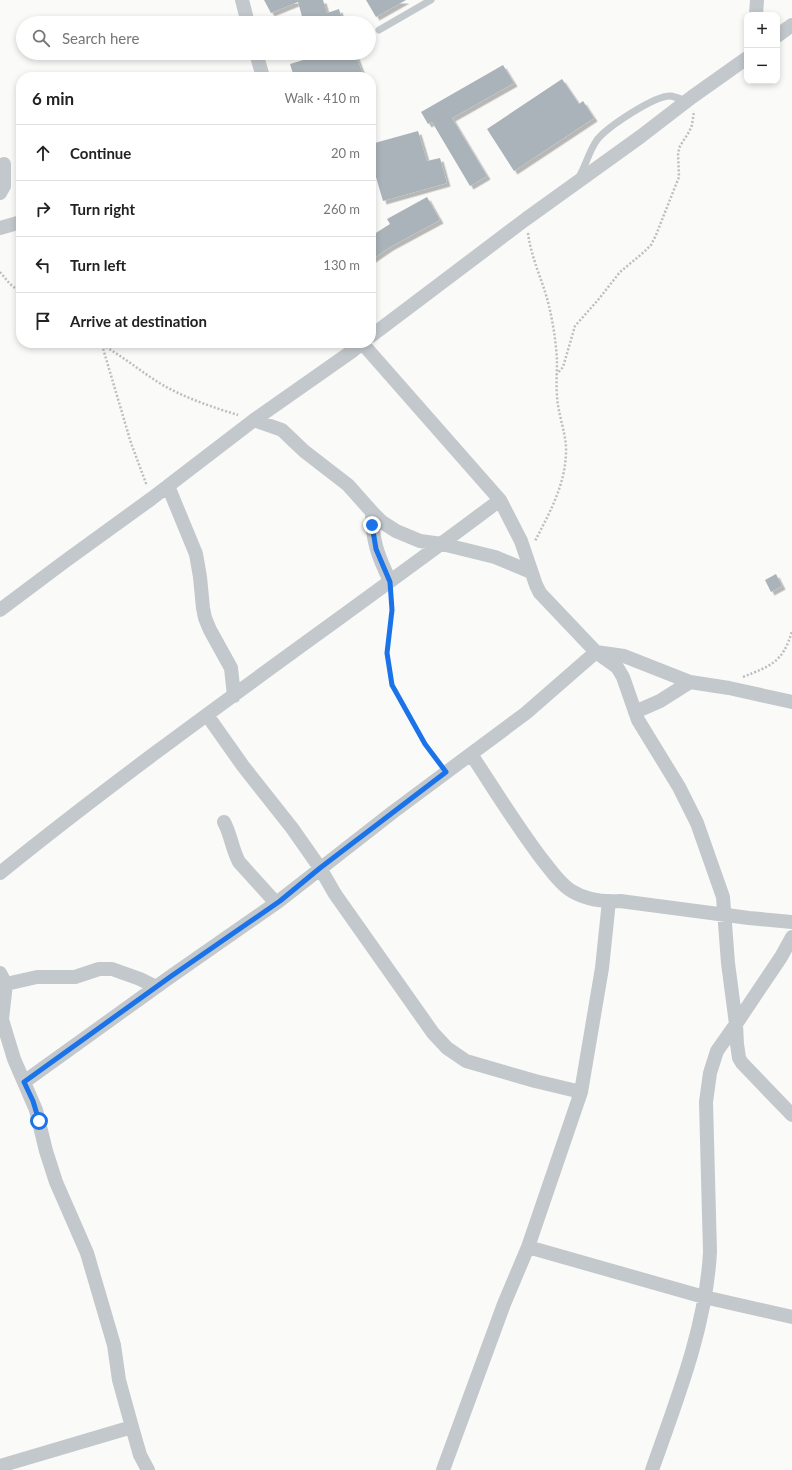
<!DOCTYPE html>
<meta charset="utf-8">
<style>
:root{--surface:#fff;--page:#f2f2f2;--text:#222;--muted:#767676;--line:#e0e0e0}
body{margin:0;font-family:Lato,sans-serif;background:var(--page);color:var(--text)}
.controls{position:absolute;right:12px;top:12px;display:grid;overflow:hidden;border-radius:8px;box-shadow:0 2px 6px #0003}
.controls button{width:36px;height:36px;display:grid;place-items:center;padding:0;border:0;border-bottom:1px solid var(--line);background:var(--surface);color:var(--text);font:20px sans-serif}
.stop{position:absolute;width:12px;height:12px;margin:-9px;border:3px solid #1a73e8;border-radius:50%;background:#fff}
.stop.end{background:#1a73e8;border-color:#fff;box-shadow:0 1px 4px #0008}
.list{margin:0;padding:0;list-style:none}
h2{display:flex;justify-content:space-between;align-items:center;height:52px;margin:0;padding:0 16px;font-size:17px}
h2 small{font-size:13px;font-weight:400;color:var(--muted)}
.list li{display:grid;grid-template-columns:26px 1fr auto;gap:12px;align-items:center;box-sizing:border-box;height:56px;padding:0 16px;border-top:1px solid var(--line)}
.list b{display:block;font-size:15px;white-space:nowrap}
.list em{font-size:13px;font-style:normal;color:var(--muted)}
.icon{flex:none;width:22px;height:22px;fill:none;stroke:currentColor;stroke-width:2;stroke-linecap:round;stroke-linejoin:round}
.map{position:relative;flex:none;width:792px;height:1470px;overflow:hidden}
.search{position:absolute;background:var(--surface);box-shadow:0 2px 6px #0003;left:16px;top:16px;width:360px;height:44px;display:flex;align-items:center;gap:10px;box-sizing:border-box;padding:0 14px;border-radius:22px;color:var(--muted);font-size:15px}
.panel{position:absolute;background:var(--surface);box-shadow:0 2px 6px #0003;left:16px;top:72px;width:360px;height:276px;border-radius:16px}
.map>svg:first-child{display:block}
.building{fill:#aab3b9;filter:url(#shadow)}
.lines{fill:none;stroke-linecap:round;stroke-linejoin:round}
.path{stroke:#bbbfc2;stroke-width:2.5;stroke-dasharray:2 2;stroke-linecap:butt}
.lane{stroke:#c3c8cc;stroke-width:7}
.street{stroke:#c3c8cc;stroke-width:14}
.route{stroke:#1a73e8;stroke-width:5}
</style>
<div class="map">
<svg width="792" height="1470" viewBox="0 0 792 1470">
<defs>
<filter id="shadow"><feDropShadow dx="3.5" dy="3.5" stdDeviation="0" flood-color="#0004"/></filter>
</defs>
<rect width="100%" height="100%" fill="#fafaf8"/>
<path class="building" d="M264,0H323L327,13L339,9L343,23H302L303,20L298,2L271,13Z
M366,0H406L376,17Z
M312,53H355L364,77H294L290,64L313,57Z
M503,65L514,83L452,118L487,176L470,186L432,122L428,124L421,112Z
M562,79L579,104L583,101L594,118L514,171L487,129Z
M418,131L427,161L440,158L447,183L383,201L371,160V144Z
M427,197L440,220L390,247L371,260V236L390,224L387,219Z
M776,574L782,586L771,592L765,580Z"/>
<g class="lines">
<path class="path" d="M528,233C531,258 543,281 549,306C553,323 556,342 557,360C557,372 556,384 557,396C558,414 565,430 566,447C567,482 550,512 535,541
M0,272L10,284L21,293
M99,343C121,355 140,371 161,384C185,398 212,407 238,415
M102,345L131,443L147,486
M556,375L563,367L575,326L598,300L620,272L644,252L651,245L656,235L679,177L678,153L680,146L689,132L692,125L694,111
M391,595L392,610L387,653L391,685L425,745L439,762
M743,677C770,666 783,663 792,631"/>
<path class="lane" d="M379,30L431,0
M579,177C586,165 589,151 597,140C607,127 655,95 671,96C676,97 681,99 686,101"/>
<path class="street" d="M242,0L248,23
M756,15L757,0
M777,36L792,25
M256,53L263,77
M0,193L4,186V164
M0,228L21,222
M371,336L526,219L640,137L692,97L747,58
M362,343L500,500L521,541L536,585L540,593L596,652L617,667L623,677L638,720L679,787L697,823L723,897L728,963L736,1024L717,1051L710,1073L706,1102L710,1252C706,1327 677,1399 652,1470
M254,420L282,430L304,451L348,485L372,512L382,522L396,531L420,541L442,544L495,557L531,572
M168,486L196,554L200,577L203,608L205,618L210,630L231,668L234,696
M372,512C372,541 378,556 390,581
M0,610L64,562L151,499L254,420L351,352L362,343
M635,712L660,701L690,682
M207,715L243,766L292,828L320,868L335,894L433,1033L447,1048L466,1061L535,1081L581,1092
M471,754C494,789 516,825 541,858C550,869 558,882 570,890C584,899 603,902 620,901L749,918L792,922
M224,822C231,835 232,849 239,862L276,903
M0,873C162,742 334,625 500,500
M792,937L781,957L736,1024L737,1044L739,1058L742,1063L792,1115
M0,973L6,984L2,1019
M6,984L37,977H75L99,969H112L140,979L156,987
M0,1013L14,1059L36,1110L46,1151L56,1182L87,1253L114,1345L119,1380L132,1427L140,1455L148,1470
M24,1082L170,977L279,901L393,812L526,713L596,652L624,656L690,682L729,688L792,702
M528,1247L704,1297L792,1317
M0,1466L132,1427
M443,1470L504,1304L528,1247L581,1092L602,968L609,901"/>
</g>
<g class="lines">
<path class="route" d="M39,1121L33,1101L24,1082L170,977L280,901L320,868L446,772L425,744L392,685L387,653L392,610L390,582L376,549L372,525"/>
</g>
</svg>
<div class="controls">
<button>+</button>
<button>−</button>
</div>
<div class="stop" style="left:39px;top:1121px"></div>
<div class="stop end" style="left:372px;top:525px"></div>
<div class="search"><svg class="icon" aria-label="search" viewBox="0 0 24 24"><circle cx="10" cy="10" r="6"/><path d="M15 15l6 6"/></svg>Search here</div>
<section class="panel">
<h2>6 min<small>Walk · 410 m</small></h2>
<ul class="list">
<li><svg class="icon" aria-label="ahead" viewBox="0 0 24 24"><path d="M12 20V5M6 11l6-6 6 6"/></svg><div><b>Continue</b></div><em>20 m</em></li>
<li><svg class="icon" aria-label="right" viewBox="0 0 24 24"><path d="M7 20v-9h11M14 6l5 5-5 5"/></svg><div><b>Turn right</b></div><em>260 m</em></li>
<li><svg class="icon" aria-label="left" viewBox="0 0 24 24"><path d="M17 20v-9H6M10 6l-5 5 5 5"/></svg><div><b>Turn left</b></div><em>130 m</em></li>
<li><svg class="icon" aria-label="arrive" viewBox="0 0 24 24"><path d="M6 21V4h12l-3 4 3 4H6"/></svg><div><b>Arrive at destination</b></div></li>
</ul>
</section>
</div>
